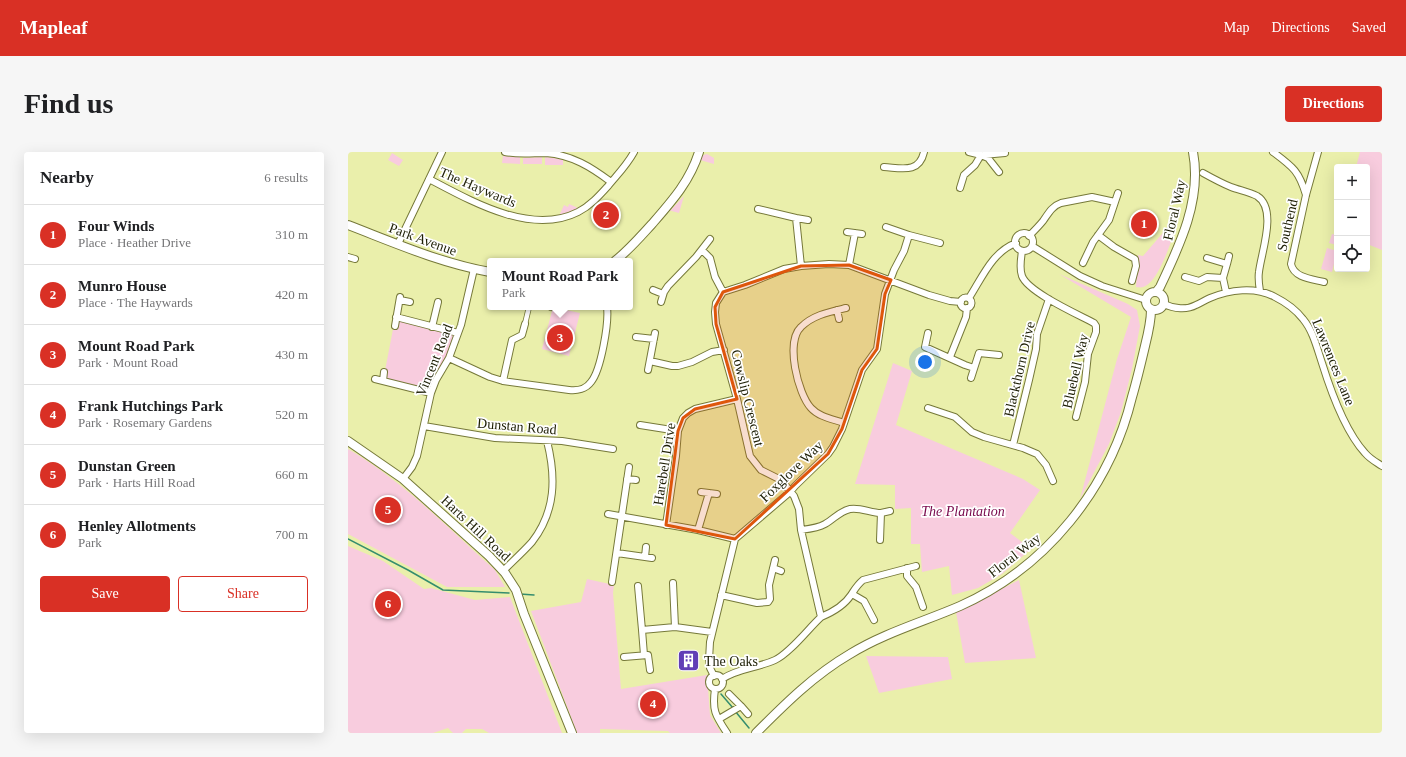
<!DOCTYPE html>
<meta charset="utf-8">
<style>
:root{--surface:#fff;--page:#f6f6f6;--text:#202124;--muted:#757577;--line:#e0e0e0;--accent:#d93025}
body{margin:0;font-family:Georgia,serif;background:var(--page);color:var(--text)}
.controls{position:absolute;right:12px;top:12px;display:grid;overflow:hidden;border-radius:4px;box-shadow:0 4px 16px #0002}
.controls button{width:36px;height:36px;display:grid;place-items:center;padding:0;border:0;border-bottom:1px solid var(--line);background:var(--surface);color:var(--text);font:20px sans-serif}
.you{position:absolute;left:577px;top:210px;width:14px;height:14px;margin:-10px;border:3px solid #fff;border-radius:50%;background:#1a73e8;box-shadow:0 0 0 6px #1a73e833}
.badge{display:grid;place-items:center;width:26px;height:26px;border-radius:50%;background:var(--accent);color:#fff;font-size:13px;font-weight:700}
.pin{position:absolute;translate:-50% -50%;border:2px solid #fff;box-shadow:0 1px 4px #0006}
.popup{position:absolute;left:139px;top:106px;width:146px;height:52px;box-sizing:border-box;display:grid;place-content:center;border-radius:4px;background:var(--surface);filter:drop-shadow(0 1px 3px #0005);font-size:13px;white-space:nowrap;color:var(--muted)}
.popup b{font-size:15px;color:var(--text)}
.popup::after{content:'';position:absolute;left:50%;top:100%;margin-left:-8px;border:8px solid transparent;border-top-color:var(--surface)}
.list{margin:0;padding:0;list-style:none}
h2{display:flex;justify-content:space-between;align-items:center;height:52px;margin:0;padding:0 16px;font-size:17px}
h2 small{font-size:13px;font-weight:400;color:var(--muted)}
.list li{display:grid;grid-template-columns:26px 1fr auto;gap:12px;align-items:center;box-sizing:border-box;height:60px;padding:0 16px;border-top:1px solid var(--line)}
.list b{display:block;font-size:15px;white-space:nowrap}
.list p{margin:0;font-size:13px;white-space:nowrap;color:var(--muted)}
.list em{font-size:13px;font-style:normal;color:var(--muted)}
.actions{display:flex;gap:8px;padding:12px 16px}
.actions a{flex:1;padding:9px 0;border:1px solid var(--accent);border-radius:4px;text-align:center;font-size:14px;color:var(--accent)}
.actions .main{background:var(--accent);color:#fff}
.icon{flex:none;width:22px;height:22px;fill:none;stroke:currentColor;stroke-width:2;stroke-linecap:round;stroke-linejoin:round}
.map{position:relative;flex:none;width:1034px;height:581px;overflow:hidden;border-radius:4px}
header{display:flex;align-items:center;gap:24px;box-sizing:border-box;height:56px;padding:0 20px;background:var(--accent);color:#fff}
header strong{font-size:19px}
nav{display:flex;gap:22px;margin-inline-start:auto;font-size:14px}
.intro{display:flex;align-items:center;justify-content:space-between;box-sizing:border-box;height:96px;padding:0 24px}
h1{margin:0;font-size:28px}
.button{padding:10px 18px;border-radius:4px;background:var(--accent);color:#fff;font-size:14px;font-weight:700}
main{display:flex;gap:24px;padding:0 24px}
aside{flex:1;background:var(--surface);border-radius:4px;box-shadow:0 4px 16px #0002}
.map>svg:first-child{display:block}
.green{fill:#f8ccde}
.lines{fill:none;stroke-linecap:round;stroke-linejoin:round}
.stream{stroke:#358d6e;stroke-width:1.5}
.pedestrian-casing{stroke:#767939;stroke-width:6}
.minor-casing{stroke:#767939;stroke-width:8}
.tertiary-casing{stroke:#767939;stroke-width:10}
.pedestrian{stroke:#fff;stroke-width:4.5}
.minor{stroke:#fff;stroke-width:6}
.tertiary{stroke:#fff;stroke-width:8}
.marked{fill:#de560c;fill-opacity:0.2;stroke:#de560c;stroke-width:3;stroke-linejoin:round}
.labels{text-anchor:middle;stroke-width:3.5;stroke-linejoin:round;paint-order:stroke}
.street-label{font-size:14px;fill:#1d1e04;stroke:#fff}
.park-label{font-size:14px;font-style:italic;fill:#77074b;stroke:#fff}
.poi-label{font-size:14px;fill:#1d1e04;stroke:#fff;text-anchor:start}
</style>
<header>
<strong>Mapleaf</strong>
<nav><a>Map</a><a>Directions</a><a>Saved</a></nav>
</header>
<div class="intro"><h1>Find us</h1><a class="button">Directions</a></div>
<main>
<aside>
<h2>Nearby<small>6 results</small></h2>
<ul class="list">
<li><span class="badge">1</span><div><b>Four Winds</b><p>Place · Heather Drive</p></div><em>310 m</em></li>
<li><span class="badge">2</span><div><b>Munro House</b><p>Place · The Haywards</p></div><em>420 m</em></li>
<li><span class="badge">3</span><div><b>Mount Road Park</b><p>Park · Mount Road</p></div><em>430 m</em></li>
<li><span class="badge">4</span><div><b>Frank Hutchings Park</b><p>Park · Rosemary Gardens</p></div><em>520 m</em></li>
<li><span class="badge">5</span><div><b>Dunstan Green</b><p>Park · Harts Hill Road</p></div><em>660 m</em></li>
<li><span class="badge">6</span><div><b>Henley Allotments</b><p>Park</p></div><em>700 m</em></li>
</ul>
<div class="actions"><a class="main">Save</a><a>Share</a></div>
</aside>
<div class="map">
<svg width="1034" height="581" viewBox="0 0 1034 581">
<rect width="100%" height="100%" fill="#eaefab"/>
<path class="green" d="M1012,0H1034V98L1019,92V15H1008Z
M44,1L55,8L51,14L40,8Z
M359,2L366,6V12L352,8L353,4Z
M155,4L172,5V12L154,11Z
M194,5V12H175V6Z
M197,5L206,6L215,8V13H197Z
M336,44L331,61L320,58H323Z
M221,52L230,56L211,64L216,53L220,55Z
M825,69H830C825,84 811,131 795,135C793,136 790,135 788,135L790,103L795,104Z
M984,82L989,83V93L981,91Z
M979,96L989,99L984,120L973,117Z
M711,122L780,152L789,158L792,174L784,217L773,260L761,292L732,347L769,207L783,165Z
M205,155L232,161L221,204L194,197Z
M52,168L110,182L83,241L35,229L46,172H50Z
M545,211L564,219L548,273L675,327L692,338L662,381L683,397L654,422L630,436L604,443L601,414L574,420L572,392H563V356L547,357V333L507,332Z
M0,297C55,329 100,376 147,418L157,435H99L0,382Z
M0,394L35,409L76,437L83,436L127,448L162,445L214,581H141L134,577H118L114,581H105L100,576L85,581H0Z
M239,427L266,433L265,441L273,537L359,523L362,563L373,581H322L320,579L252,577V581H229L183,459L233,450Z
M671,428L688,506L617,511L608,460Z
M518,504L600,505L604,527L531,541Z"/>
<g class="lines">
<path class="stream" d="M0,387L60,418L95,438L161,441
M172,442L186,443
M373,542L385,556
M387,559L401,576"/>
<defs>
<path id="pedestrian" d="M201,155L203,156
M177,172L181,155"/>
<path id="minor" d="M157,0C171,3 185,1 198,1C224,3 243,15 263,30
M925,0C945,15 951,19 958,43
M970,0L958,43L943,112C946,126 964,127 976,130
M633,3L640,6L651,20
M635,3L657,1
M536,15C553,16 571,22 576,0
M855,21C864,26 873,31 883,35C891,38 901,40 909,44C930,57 913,101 911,120C910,126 911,133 912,139
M81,27C123,49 183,84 230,60C242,54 251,44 260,34C269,23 279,13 286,0
M612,36L616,23L627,13L633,3L621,0
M410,57L448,66L453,114
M448,66L460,68
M538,75L561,83
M499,80L514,82
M667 90a9 9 0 1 1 18 0a9 9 0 1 1-18 0Z
M750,83L766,95L787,107L788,114L784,129
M681,84C686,79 691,74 695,69C700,62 704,54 713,51L744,45L767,50
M50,92L94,0
M684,94L732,124L754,134L798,148
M354,98L362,106L367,125L375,140
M674,99C673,107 671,116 674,124C680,140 729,162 746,171L748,174V180L740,202L737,230L728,265
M0,105L7,107
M859,106L879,112L875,126L878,140
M735,111L745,90L761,68L770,41
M879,112L881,104
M501,113L507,81
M837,125L851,129L859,125L875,126
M305,138L315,142
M612.5 151a5.5 5.5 0 1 1 11 0a5.5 5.5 0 1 1-11 0Z
M621,146C634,126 644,100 668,91
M52,148L62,150
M313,150L316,140L320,134L348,105L362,87
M816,152C826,157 839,158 848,153C853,151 857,148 862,146C881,138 907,134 927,145C937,150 948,158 955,167C965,179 969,196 974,211C983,240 997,279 1017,301C1022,307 1028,310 1034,314
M489,158L491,167
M48,165L110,181
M47,174L52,145
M84,175L90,150
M580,181L577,195L617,213L626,216
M288,185L306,187
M602,205L618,165L619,156
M101,206L142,225L155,229L221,238C229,239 238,237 243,230C253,218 261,171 259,155
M302,209L324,214H330L344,210L364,200L376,198
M300,218L307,181
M623,226L631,201L651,203
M27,227L83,241
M35,229L36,220
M155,229L164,188L174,183L177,172
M580,256L607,265L624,280L636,285L675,296L689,302L698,313L705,329
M496,271C485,267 471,265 463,256C450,242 437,190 453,175C465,163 481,160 498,156
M292,273L330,279
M76,274L147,286L214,289L265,297
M665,293L681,228L688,197L689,182L701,147
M55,327L64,315L69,304L83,241L88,228L101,206L113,173L126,117
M279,327L288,328
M353,340L369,342
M533,361L542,359
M260,362L350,378L387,387
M318,373L328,304L330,279L335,266L340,261L347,257L389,247
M350,378L361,341
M453,378C461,377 470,376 477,372C486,367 492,359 502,357C512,355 523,361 533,361L532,388
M269,401L304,406
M297,405L298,395
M425,416L433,419
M559,416V424L568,435L575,455
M155,419C165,409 175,400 184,390C208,359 208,325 199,289
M264,430L281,315
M325,431L327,475
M290,434L294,478
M504,442L516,449L526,468
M373,443L409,451L420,450L422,447L421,433L427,408
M473,465C485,460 496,454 503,443C507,437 509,433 515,428L568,414
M296,503L294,478L327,475L364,480
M276,505L300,503L302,518
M361 530a7 7 0 1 1 14 0a7 7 0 1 1-14 0Z
M366,524L362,516L361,508L362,490L387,387L442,340L447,334L480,302L485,295L494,277L514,218L529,197L537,142L546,118L556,99L561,83L592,91
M374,527C390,516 410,516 427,508C442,501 460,477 473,465L453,378L451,357L446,344L433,328L413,318L402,304L389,247L368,172L367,160L368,151L375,140L397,133L436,117L453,114L481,112L501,113L581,143L602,149L613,150
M367,537C364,558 367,563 379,581
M381,542L393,554
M371,567L393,554L400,562"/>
<path id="tertiary" d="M0,73C47,91 92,111 142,120
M267,109C281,98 292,85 304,72C324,49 342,29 351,0
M798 149a9 9 0 1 1 18 0a9 9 0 1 1-18 0Z
M808,140L812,135C832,93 854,47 845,0
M0,289L55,327L141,404L157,421L168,438L176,462L224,581
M408,581C437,552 466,523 502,502C536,481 575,470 612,454C698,416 762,336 784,245C789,228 793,211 797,194C800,182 803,170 803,158"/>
</defs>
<use href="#pedestrian" class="pedestrian-casing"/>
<use href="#minor" class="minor-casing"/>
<use href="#tertiary" class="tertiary-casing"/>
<use href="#pedestrian" class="pedestrian"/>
<use href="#minor" class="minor"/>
<use href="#tertiary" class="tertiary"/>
</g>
<path class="marked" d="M501,113L543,128L537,142L529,197L514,218L494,277L480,302L387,387L318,373L330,279L335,266L347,257L389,247L368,172L367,155L375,140L453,114Z"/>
<defs>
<symbol id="building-square" viewBox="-11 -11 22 22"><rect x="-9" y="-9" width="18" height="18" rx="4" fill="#613eb6" stroke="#fff"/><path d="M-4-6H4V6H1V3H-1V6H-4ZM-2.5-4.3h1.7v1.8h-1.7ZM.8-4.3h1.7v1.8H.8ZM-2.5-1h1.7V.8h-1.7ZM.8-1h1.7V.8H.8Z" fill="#fff"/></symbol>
</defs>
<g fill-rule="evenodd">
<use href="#building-square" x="328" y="496" width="25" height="25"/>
</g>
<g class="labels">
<g class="street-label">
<text transform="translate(130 35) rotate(23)" y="5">The Haywards</text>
<text transform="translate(826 58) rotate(-77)" y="5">Floral Way</text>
<text transform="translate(939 73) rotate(-77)" y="5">Southend</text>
<text transform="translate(75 87) rotate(20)" y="5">Park Avenue</text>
<text transform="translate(86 208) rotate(-68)" y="5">Vincent Road</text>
<text transform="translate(986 210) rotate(68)" y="5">Lawrences Lane</text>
<text transform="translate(671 217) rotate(-77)" y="5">Blackthorn Drive</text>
<text transform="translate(727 219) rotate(-77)" y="5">Bluebell Way</text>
<text transform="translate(400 246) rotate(76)" y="5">Cowslip Crescent</text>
<text transform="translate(169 274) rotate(5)" y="5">Dunstan Road</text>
<text transform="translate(316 312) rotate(-81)" y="5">Harebell Drive</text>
<text transform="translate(443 319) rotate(-44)" y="5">Foxglove Way</text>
<text transform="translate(128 376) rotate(43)" y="5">Harts Hill Road</text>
<text transform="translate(666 403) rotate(-38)" y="5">Floral Way</text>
</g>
<g class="park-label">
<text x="615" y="364">The Plantation</text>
</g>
<g class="poi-label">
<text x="356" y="514">The Oaks</text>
</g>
</g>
</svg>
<div class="controls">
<button>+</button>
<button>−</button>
<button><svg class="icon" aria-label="locate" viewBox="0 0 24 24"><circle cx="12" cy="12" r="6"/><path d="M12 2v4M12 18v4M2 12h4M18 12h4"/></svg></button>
</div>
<div class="you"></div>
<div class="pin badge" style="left:796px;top:72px">1</div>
<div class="pin badge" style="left:258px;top:63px">2</div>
<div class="pin badge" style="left:212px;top:186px">3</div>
<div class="popup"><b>Mount Road Park</b>Park</div>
<div class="pin badge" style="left:305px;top:552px">4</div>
<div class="pin badge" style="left:40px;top:358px">5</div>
<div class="pin badge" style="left:40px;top:452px">6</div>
</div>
</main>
